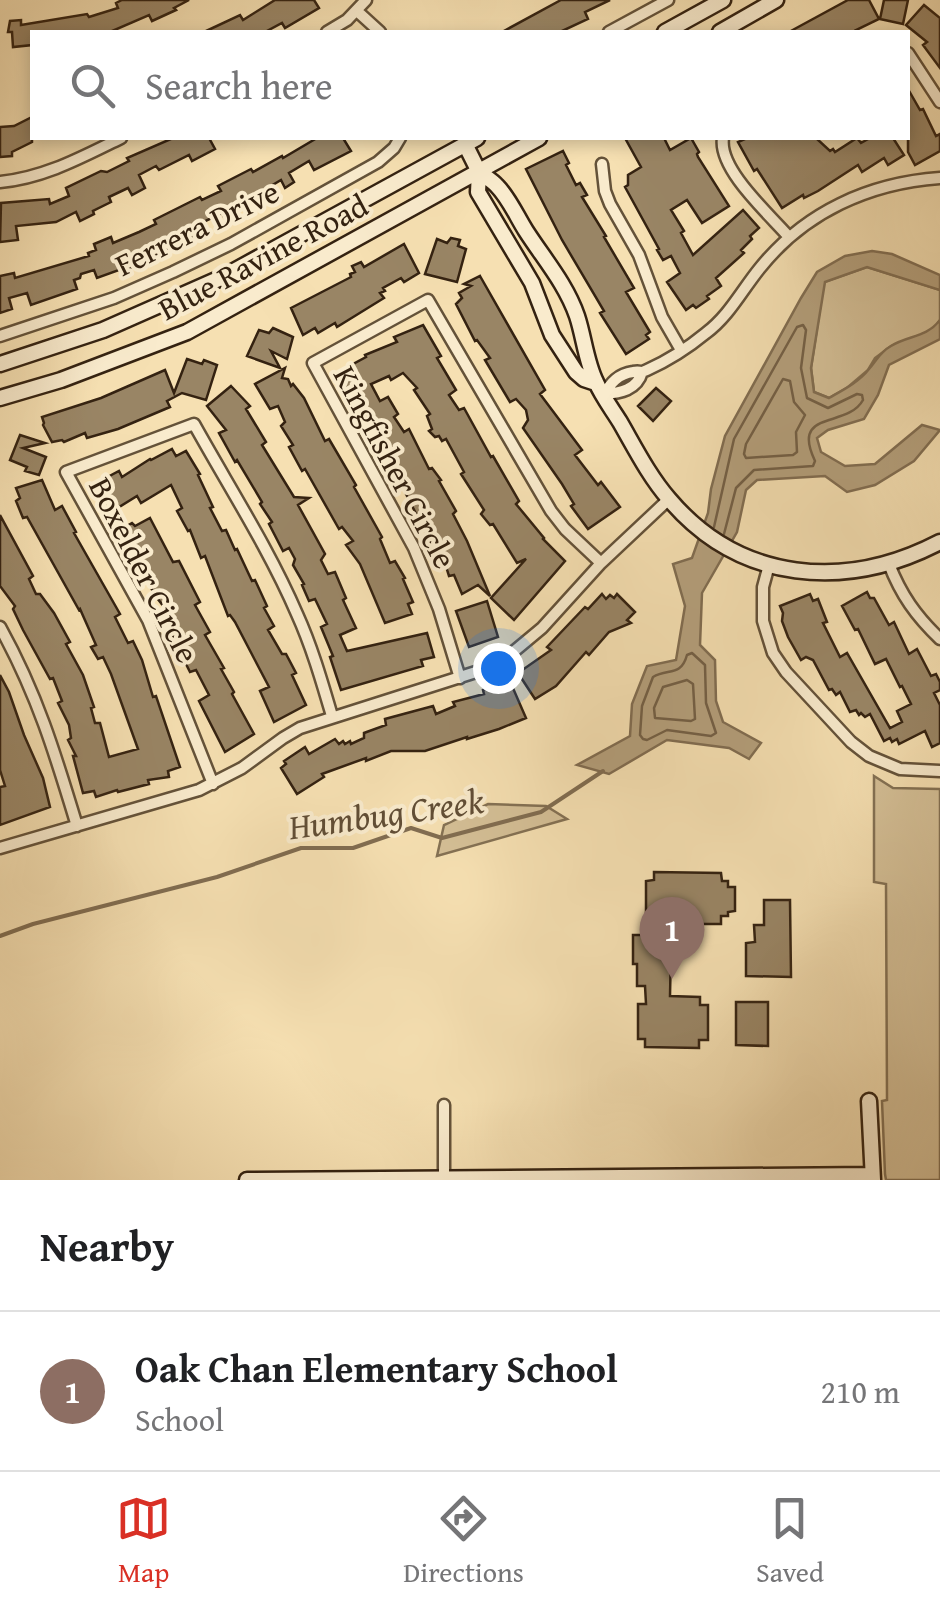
<!DOCTYPE html>
<style>
:root{--surface:#fff;--page:#f6f6f6;--text:#202124;--muted:#757577;--line:#e0e0e0;--accent:#d93025}
body{margin:0;font-family:"Gentium Book Plus",serif;background:var(--page);color:var(--text)}
.you{position:absolute;left:498px;top:668px;width:35px;height:35px;margin:-25px;border:8px solid #fff;border-radius:50%;background:#1a73e8;box-shadow:0 0 0 15px #1a73e833}
.badge{display:grid;place-items:center;width:65px;height:65px;border-radius:50%;background:var(--accent);color:#fff;font-size:32px;font-weight:700}
.pin{position:absolute;translate:-50% -82px;filter:drop-shadow(0 2px 5px #0008)}
.pin::after{content:'';position:absolute;top:52px;width:35px;height:30px;background:inherit;clip-path:polygon(0 0,100% 0,50% 100%)}
.list{margin:0;padding:0;list-style:none}
h2{display:flex;justify-content:space-between;align-items:center;height:130px;margin:0;padding:0 40px;font-size:42px}
h2 small{font-size:32px;font-weight:400;color:var(--muted)}
.list li{display:grid;grid-template-columns:65px 1fr auto;gap:30px;align-items:center;box-sizing:border-box;height:160px;padding:0 40px;border-top:2px solid var(--line)}
.list b{display:block;font-size:38px;white-space:nowrap}
.list p{margin:0;font-size:32px;white-space:nowrap;color:var(--muted)}
.list em{font-size:32px;font-style:normal;color:var(--muted)}
.icon{flex:none;width:55px;height:55px;fill:none;stroke:currentColor;stroke-width:2;stroke-linecap:round;stroke-linejoin:round}
.map{position:relative;flex:none;width:940px;height:1180px;overflow:hidden}
.search{position:absolute;background:var(--surface);box-shadow:0 5px 15px #0003;left:30px;right:30px;top:30px;height:110px;display:flex;align-items:center;gap:25px;box-sizing:border-box;padding:0 35px;border-radius:0px;color:var(--muted);font-size:38px}
.sheet{height:290px;background:var(--surface)}
nav{display:flex;justify-content:space-around;align-items:center;box-sizing:border-box;height:140px;border-top:2px solid var(--line);background:var(--surface);font-size:28px;color:var(--muted)}
nav a{display:grid;justify-items:center;gap:5px}
nav .on{color:var(--accent)}
.map>svg:first-child{display:block}
.green{fill:#d5c097;stroke:#847154;stroke-width:2.5}
.water{fill:#b49f7b;stroke:#816d51;stroke-width:2.5}
.lines{fill:none;stroke-linecap:round;stroke-linejoin:round}
.shore{stroke:#746046;stroke-width:2.5}
.stream{stroke:#816d51;stroke-width:4}
.building{fill:#998565;stroke:#342211;stroke-width:2.5}
.street-casing{stroke:#645239;stroke-width:15}
.secondary-casing{stroke:#342211;stroke-width:19}
.street{stroke:#f9ebcd;stroke-width:10}
.secondary{stroke:#f9ebcd;stroke-width:14}
.labels{text-anchor:middle;stroke-width:8;stroke-linejoin:round;paint-order:stroke}
.street-label{font-size:32px;fill:#342211;stroke:#f9ebcd}
.water-label{font-size:35px;font-style:italic;fill:#614e36;stroke:#f9ebcd}
</style>
<div class="map">
<svg width="940" height="1180" viewBox="0 0 940 1180">
<rect width="100%" height="100%" fill="#f6e0b2"/>
<filter id="stains"><feTurbulence type="fractalNoise" baseFrequency=".002" numOctaves="4"/><feColorMatrix values="0 0 0 0 .2 0 0 0 0 .09 0 0 0 0 .02 0 0 0 .5 -.17"/></filter>
<radialGradient id="worn" r=".72"><stop offset=".6" stop-color="#630" stop-opacity="0"/><stop offset="1" stop-color="#630" stop-opacity=".3"/></radialGradient>
<path class="green" d="M867,267L940,290V320L932,331L891,346L875,358L868,370L848,387L829,398L814,392L811,368L824,282Z
M874,776L893,788L940,789V1180H886L885,1174L882,1101L887,1100L886,884L874,882Z
M488,804L546,806L567,819L437,856L444,825Z"/>
<path class="water" d="M872,251L892,254L940,275V290L867,267L825,282L811,368L814,392L829,398C843,390 859,382 869,369C876,361 880,352 891,346C909,335 926,338 940,320V339L889,365L878,395L864,419L828,430L817,438L821,452L845,466L875,464L922,425L940,430L914,461L875,485L847,492L825,476L757,480L746,490L737,532L702,593L700,645L715,660L716,701L723,722L761,743L749,759L729,748L667,740L609,774L577,765L630,736L632,704L647,666L676,660L685,606L673,564L692,558L708,513L711,489L725,436L801,298L817,272L845,256Z"/>
<g class="lines">
<path class="shore" d="M783,379L790,381L794,402L805,415L796,432L797,452L793,455L746,458L744,454L746,444Z
M714,527L734,439L797,327L803,325L806,330L801,368L807,398L828,408L857,394L862,395L863,400C847,429 790,409 815,461L813,466L754,470L736,488L724,534
M692,653L705,665L706,703L716,733L711,736L667,730L647,740L643,739L640,735L642,706L653,677C668,668 681,677 687,655Z
M687,680L693,684L695,719L691,721L655,718L654,708L663,687Z"/>
<path class="stream" d="M0,936L33,924L217,877L301,848H353L411,828L442,838L541,812L603,771"/>
</g>
<path class="building" d="M122,0H189L174,8L176,10L152,21L149,15L110,32H32V45L13,47L12,32H8L10,21L21,20V25L87,14L89,17L118,8L116,3Z
M275,0H314L319,8L285,28L282,23L265,32H204L240,15L243,20Z
M561,0H610L585,12L588,19L560,32H502Z
M848,0H869L879,19L856,30L858,32H789Z
M884,0H908L903,24L880,19Z
M924,5L940,18V68L923,45L927,42L906,25Z
M908,89L920,110L923,109L936,136L940,134V151L915,165L908,152Z
M32,117V142L12,152V156L0,157V127L14,126Z
M173,138H209L215,149L192,161L189,155L159,170L156,166L139,175L145,188L132,195L128,188L109,197L111,202L93,211L94,214L80,221L76,212L56,222L16,226L18,240L0,242L1,203L49,199L50,204L69,196L66,188L101,171L107,172L129,161L127,158Z
M317,138H343L351,151L314,170L309,161L289,173L294,182L285,188L281,180L266,189L270,196L257,203L253,197L235,206L238,213L225,219L222,213L199,224L202,231L191,237L188,231L168,241L172,248L128,269L127,267L97,278L94,270L81,274L80,278L74,280L77,289L31,305L27,293L9,298L12,309L0,313V276L14,273L15,278L89,256L88,253L96,250L94,244L111,237L113,243L139,232L156,224L154,220L200,197L202,200L221,191L218,186L251,169L253,172L282,156L283,158Z
M625,138H664L670,150L691,138L699,152L697,154L698,157L729,206L702,223L687,200L671,210L684,231L681,233L693,255L743,210L759,228L750,236L752,239L741,250L744,253L716,278L721,286L707,296L709,299L696,308L693,305L686,310L667,282L680,273L671,256L663,260L657,250L659,249L625,187L628,185V175L641,167Z
M747,138H816L830,151L833,149L835,152L857,138L861,143L870,138H893L904,155L888,165L884,158L862,172L858,165L818,191L804,198L803,195L782,208L757,169L754,171L738,142Z
M563,151L569,163L566,165L576,185L580,183L587,195L582,197L606,236L604,237L634,288L626,292L650,332L646,335L649,339L626,354L600,313L604,311L562,240L526,169Z
M451,238L460,240L458,246L466,249L457,282L425,274L437,239L447,243Z
M404,244L419,273L404,282L401,278L383,288L385,291L380,293L384,298L337,327L335,323L318,333L315,328L303,335L291,308L351,277L350,274L355,272L352,266L361,262L364,267Z
M480,276L545,390L540,394L582,450L575,455L598,485L601,482L620,507L588,529L571,506L574,504L562,484L523,428L528,420L526,410L516,399L510,402L485,360L490,358L477,340L475,341L456,304L462,298L459,293L471,286L464,284Z
M423,325L441,356L437,358L456,390L449,395L459,410L464,408L491,457L493,456L519,501L516,504L544,538L543,539L565,561L514,620L491,598L526,559L517,563L493,524L490,525L481,514L484,510L461,474L464,472L446,439L442,441L439,436L435,437L429,431L432,429L427,416L430,414L414,390L417,388L403,373L391,380L389,376L371,384L380,401L388,397L398,414L394,417L404,432L409,429L429,469L432,468L441,480L439,481L456,511L453,514L467,541L490,596L478,585L462,594L454,575L449,576L444,560L441,562L410,502L400,482L404,478L376,437L368,420L371,418L355,400L349,402L341,386L347,387L335,381L345,373L344,369L366,357L365,355L397,342L394,337Z
M273,328L293,337L287,359L271,351L280,368L247,356L259,330L269,333Z
M187,359L202,364L204,360L217,365L206,400L182,393L167,401L170,407L118,429L87,438L85,433L64,442L62,440L52,442L43,425L44,423L42,417L101,398L165,370L174,393Z
M285,368L282,378L288,379L291,386L293,384L304,398L325,441L329,439L356,485L354,487L382,537L380,539L390,563L395,561L405,578L403,579L413,602L408,604L412,614L385,623L360,564L346,545L353,541L342,527L339,529L305,469L302,471L289,447L293,445L281,426L285,422L278,406L270,409L255,384Z
M231,386L250,406L246,409L266,442L262,445L294,497L309,498L298,505L325,554L321,560L328,574L335,572L346,598L343,600L356,628L340,635L347,651L427,633L434,657L421,660L423,666L341,690L330,657L333,656L321,627L327,624L315,599L309,601L302,585L304,584L293,565L295,559L289,548L283,551L269,524L272,522L260,504L262,502L237,460L235,462L219,433L226,430L207,406Z
M656,388L671,401L653,421L638,406Z
M20,435L45,443L23,448L46,457L39,475L25,471L27,467L10,460Z
M172,449L176,456L186,451L200,474L198,475L213,507L210,508L222,531L226,530L235,550L237,549L252,581L255,580L267,606L264,608L274,626L268,630L282,654H286L296,673L292,675L306,705L274,722L260,691L269,687L235,622L230,615L228,616L205,556L201,558L190,530L188,531L177,511L182,508L171,485L141,503L137,496L116,509L123,522L116,527L108,515L106,516L93,490L104,485L102,480L119,471L122,477L150,459L151,460Z
M42,480L55,510L62,506L76,532L74,533L120,614L115,617L128,643L133,641L142,660L153,697L156,696L180,767L168,771L169,777L148,780L149,784L118,792L117,790L96,797L94,791L83,793L73,756H76L68,740L71,738L69,725L58,703L62,701L53,678L50,679L23,630L13,609L15,606L0,586V515L33,576L29,579L36,594H40L54,613L70,642L66,644L83,675L94,707L91,708L95,723H100L109,757L138,749L111,674L103,657L98,659L91,647L96,645L80,609L79,610L27,517L23,518L16,501L20,498L16,488Z
M150,518L173,562L179,561L200,602L195,605L210,632L205,635L224,668L221,669L234,692L232,694L254,734L225,752L199,701L209,695L196,670L190,672L182,656L184,654L171,634L177,632L164,607L154,594L143,570L144,568L135,544L129,547L120,530L132,523L135,526Z
M867,592L870,598H874L889,625L894,622L909,654L917,649L931,676L936,674L940,682V690L934,693L940,705V743L932,747L925,731L899,744L897,739L892,742L890,738L884,741L870,714L865,717L861,713L859,715L856,710L850,712L840,692L836,695L832,689L829,690L813,660L806,657L801,660L788,637L782,621L783,613L780,606L810,594L813,601L818,599L827,622L823,623L840,657L847,653L890,728L902,722L897,711L911,704L902,686L900,687L886,659L875,664L858,629L855,630L842,606Z
M602,594L606,599L610,595L614,598L617,594L635,612L627,620L631,623L609,632L589,655L586,652L556,686L535,699L518,673L551,650L547,647L585,607L588,609Z
M487,601L498,637L469,647L456,611Z
M0,675L9,692L24,735L43,778L50,807L0,825V787L5,786L0,770Z
M509,679L526,718L499,729L467,739V737L425,751H391L366,761V758L322,774L324,777L297,794L281,768L286,764L284,761L305,747L309,754L335,739L339,744L343,741L345,744L350,741L351,744L364,738V733L386,725L385,719L433,706L436,714L455,706L453,702L484,694L483,690Z
M654,872L721,873L722,881H728V887H735V911L728,912V916H721V924H665L667,948L671,949L670,996L700,997V1005H708V1040H699V1048L645,1047V1039H638V1004H646L645,986H637V964H633V935H652L653,916H646V881L654,880Z
M764,900H790L791,977L746,976V943L755,942L754,925H764Z
M736,1002H768V1046L736,1045Z"/>
<g class="lines">
<defs>
<path id="street" d="M357,11L380,32
M327,32L347,20L366,0
M609,32L668,0
M908,53L940,102
M723,138C718,169 769,214 789,237
M602,164L605,191L610,204L639,255L662,317L681,350
M0,182C44,178 82,157 121,138
M0,336L114,298L173,272L231,244L378,162L394,148L400,138
M604,394C611,383 618,374 633,372C645,370 636,375 647,370C667,361 689,347 706,333C729,316 742,290 760,268C805,212 869,183 940,178
M604,394C620,393 637,390 642,372
M889,564C901,595 916,616 940,639
M769,565L763,587V621L773,653L786,672L851,742L869,756L900,769L940,771
M0,627C37,694 55,753 77,826
M460,678L439,609L414,548L313,363L428,300L551,511L565,529L601,563
M213,784L148,620L66,472L194,424C229,487 269,549 297,614C312,647 322,682 332,716
M0,848L199,790L242,768L283,738L300,728L479,671L512,653L542,628L601,563L669,499
M444,1105V1179"/>
<path id="secondary" d="M665,32L723,0
M720,32L776,0
M465,144L479,172L478,192L532,283L552,335L576,372L584,379L596,383
M479,172C484,176 492,180 497,186C509,198 517,217 526,231C544,259 566,284 577,316C584,337 586,362 596,382C602,396 612,409 620,422C635,448 649,476 669,499C740,583 846,591 940,542
M0,364L103,330L223,277L477,138
M0,398L61,380L187,332L539,138
M869,1101L873,1180
M247,1180L872,1175"/>
</defs>
<use href="#street" class="street-casing"/>
<use href="#secondary" class="secondary-casing"/>
<use href="#street" class="street"/>
<use href="#secondary" class="secondary"/>
</g>
<g class="labels">
<g class="street-label">
<text transform="translate(197 228) rotate(-26)" y="11">Ferrera Drive</text>
<text transform="translate(263 257) rotate(-28)" y="11">Blue Ravine Road</text>
<text transform="translate(395 467) rotate(62)" y="11">Kingfisher Circle</text>
<text transform="translate(144 570) rotate(63)" y="11">Boxelder Circle</text>
</g>
<g class="water-label">
<text transform="translate(386 814) rotate(-8)" y="12">Humbug Creek</text>
</g>
</g>
<rect width="100%" height="100%" filter="url(#stains)"/>
<rect width="100%" height="100%" fill="url(#worn)"/>
</svg>
<div class="you"></div>
<div class="pin badge" style="left:672px;top:979px;background:#8d6e63">1</div>
<div class="search"><svg class="icon" aria-label="search" viewBox="0 0 24 24"><circle cx="10" cy="10" r="6"/><path d="M15 15l6 6"/></svg>Search here</div>
</div>
<section class="sheet">
<h2>Nearby<small></small></h2>
<ul class="list">
<li><span class="badge" style="background:#8d6e63">1</span><div><b>Oak Chan Elementary School</b><p>School</p></div><em>210 m</em></li>
</ul>
</section>
<nav>
<a class="on"><svg class="icon" aria-label="map" viewBox="0 0 24 24"><path d="M3 6l6-2 6 2 6-2v14l-6 2-6-2-6 2zM9 4v14M15 6v14"/></svg>Map</a>
<a><svg class="icon" aria-label="directions" viewBox="0 0 24 24"><path d="M12 3l9 9-9 9-9-9zM9 14v-3h6M13 9l2 2-2 2"/></svg>Directions</a>
<a><svg class="icon" aria-label="saved" viewBox="0 0 24 24"><path d="M7 4h10v16l-5-4-5 4z"/></svg>Saved</a>
</nav>
